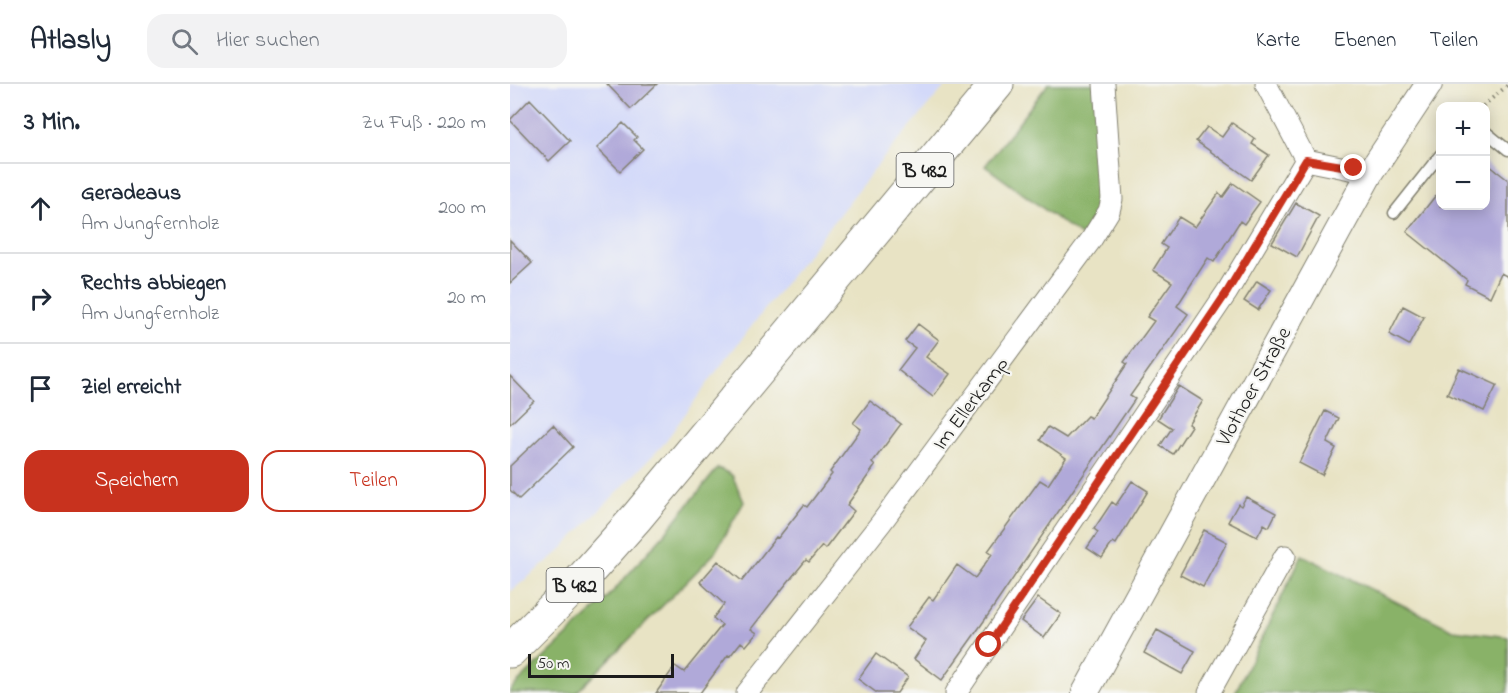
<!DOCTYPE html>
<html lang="de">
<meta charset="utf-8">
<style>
:root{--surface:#fff;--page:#f2f2f3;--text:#1f2937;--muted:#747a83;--line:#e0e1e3;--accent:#c8321e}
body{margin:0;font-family:"Indie Flower",sans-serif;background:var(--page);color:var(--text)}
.controls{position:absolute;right:18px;top:18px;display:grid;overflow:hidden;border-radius:12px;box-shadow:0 3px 15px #0003}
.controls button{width:54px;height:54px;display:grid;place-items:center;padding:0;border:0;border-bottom:2px solid var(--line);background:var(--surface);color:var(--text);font:30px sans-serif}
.scale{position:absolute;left:18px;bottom:15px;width:146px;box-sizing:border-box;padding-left:6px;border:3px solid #1c1c1c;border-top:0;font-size:16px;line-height:21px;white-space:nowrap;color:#1c1c1c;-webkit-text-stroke:4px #f6f6f2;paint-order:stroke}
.stop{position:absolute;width:18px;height:18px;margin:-14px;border:4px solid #c8321e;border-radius:50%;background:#fff}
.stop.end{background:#c8321e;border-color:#fff;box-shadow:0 2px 6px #0008}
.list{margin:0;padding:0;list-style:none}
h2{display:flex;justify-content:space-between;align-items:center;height:78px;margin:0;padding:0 24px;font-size:26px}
h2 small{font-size:20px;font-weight:400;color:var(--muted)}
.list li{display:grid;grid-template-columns:39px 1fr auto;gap:18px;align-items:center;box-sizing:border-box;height:90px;padding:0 24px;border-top:2px solid var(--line)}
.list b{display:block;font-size:22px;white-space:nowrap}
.list p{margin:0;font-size:20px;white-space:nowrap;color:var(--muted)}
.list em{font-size:20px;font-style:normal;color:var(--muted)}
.actions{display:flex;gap:12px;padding:18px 24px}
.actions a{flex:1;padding:14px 0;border:2px solid var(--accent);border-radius:18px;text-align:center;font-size:21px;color:var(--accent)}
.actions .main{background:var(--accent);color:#fff}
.icon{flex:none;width:33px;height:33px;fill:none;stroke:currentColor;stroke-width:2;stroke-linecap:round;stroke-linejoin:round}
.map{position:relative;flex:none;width:998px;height:609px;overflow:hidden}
header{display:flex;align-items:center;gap:36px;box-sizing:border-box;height:84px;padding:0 30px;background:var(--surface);border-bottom:2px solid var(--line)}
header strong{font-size:28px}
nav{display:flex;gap:33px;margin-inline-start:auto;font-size:21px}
.search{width:420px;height:54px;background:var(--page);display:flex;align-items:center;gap:15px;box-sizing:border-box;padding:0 21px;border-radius:18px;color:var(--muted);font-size:22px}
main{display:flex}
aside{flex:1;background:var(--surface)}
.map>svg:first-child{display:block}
.built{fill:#d3d9f9}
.forest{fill:#89b268;stroke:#526742;stroke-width:1.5}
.building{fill:#b0a9d9}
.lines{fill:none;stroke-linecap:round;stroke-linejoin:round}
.service-casing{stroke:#828070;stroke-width:13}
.minor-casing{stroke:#828070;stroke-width:23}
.tertiary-casing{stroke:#828070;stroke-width:28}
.primary-casing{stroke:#828070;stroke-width:35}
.path{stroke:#828070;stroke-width:4;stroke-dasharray:1.5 4.5;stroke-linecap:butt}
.service{stroke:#fff;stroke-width:10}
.minor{stroke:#fff;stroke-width:21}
.tertiary{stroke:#fff;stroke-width:26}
.primary{stroke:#fff;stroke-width:33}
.route{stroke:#c8321e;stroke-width:8}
.labels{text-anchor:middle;stroke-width:4.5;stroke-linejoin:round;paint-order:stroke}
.shield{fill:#f6f6f2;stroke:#5d5d5c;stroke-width:1.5}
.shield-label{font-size:20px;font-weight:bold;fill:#1c1c1c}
.street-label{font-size:21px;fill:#1c1c1c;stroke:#f6f6f2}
</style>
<header>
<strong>Atlasly</strong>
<div class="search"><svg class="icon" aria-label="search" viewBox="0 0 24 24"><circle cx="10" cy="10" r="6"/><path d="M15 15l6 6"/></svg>Hier suchen</div>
<nav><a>Karte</a><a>Ebenen</a><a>Teilen</a></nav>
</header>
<main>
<aside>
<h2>3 Min.<small>Zu Fuß · 220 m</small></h2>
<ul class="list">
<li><svg class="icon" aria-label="ahead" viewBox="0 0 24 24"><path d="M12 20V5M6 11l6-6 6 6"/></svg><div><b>Geradeaus</b><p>Am Jungfernholz</p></div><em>200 m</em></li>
<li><svg class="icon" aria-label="right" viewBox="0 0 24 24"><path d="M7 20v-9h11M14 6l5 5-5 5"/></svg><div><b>Rechts abbiegen</b><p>Am Jungfernholz</p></div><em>20 m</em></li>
<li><svg class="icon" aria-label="arrive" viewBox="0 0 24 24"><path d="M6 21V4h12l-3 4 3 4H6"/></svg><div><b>Ziel erreicht</b></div></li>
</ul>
<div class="actions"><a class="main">Speichern</a><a>Teilen</a></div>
</aside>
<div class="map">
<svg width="998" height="609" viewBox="0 0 998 609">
<rect width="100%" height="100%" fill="#f6f6f2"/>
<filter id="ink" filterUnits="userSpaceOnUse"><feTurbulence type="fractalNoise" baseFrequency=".0167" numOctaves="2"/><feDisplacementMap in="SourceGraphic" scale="12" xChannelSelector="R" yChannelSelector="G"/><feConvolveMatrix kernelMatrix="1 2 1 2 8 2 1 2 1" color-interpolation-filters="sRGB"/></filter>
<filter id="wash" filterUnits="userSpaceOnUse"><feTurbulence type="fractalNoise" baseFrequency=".008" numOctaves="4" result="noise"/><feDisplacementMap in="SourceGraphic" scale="24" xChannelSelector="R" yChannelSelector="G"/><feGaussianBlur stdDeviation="1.35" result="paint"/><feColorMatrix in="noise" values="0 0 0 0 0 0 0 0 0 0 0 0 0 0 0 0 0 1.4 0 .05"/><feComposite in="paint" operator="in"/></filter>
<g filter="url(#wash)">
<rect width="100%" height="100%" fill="#e8e3c4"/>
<path class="built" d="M0,0H437L374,73L205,289L152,362L50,467L0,508Z"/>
<path class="forest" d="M538,0H585L592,119L572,153L475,82Z
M208,384L222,391L234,418L204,470L66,609H0V606L97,514L156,448Z
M792,471L943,546L998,553V609H725Z"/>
<g id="blocks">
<path class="building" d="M97,0H147L121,25Z
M20,15L60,57L39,77L0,36Z
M113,39L127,53L124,56L133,65L110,87L87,64Z
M722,39L745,55L742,60L759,71L741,96L686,57L697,43L712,53Z
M975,78L998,96V193L991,189L980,213L955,200L957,196L897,148L930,106V122H975Z
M723,99L750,118L734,140L730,137L704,178L698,174L667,222L678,230L620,312L625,315L474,537L432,596L404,575L416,557L397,543L419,513L423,516L447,481L465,494L482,470L478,467L530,396L538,401L556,374L530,356L538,343L556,354L577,332L581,334L617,280L614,278L644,237L637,233L662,198L643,186L657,164L651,160L669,133L685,143L709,109L713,113Z
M786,119L809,132L787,173L762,159Z
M0,156L22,179L0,199Z
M747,197L761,206L748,226L734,217Z
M893,222L914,233L899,261L879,250Z
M408,240L429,256L416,273L440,290L423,313L388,286L405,264L395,257Z
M949,284L987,301L974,327L937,310Z
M0,292L24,317L0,340Z
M669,302L693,317L678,340L681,342L663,370L650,362L662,344L648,335Z
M360,317L391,340L362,379L365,382L337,421L344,427L315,465L312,462L299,478L296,476L273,504L241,545L247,549L236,562L231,558L220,572L218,571L190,609H146L165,582L174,588L212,541L203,534L214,520L190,498L208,477L232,497L266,453L268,454L294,421L297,423L322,390L320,388L351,345L343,339Z
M815,327L829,334L817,359L826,364L812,391L789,379Z
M43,341L63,363L9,415L0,406V382Z
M622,397L638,407L606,460L603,458L592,474L577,464L588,448L584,445L602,418L606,421Z
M736,413L766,429L759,443L754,440L747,453L718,438L728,420L731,422Z
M694,446L717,458L693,503L670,491Z
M528,514L551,530L534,554L511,537Z
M647,546L685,567L672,590L634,569Z
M366,570L398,593L387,609H367L348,595Z"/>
</g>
</g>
<g filter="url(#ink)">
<use href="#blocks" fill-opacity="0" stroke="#828070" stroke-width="1.5"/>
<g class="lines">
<defs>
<path id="service" d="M976,48L998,66
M884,129L930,71"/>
<path id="minor" d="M756,0L796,76
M796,76L860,89
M237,609L371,439L581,156L599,127L602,115L594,0
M446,609L717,208L796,76
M699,609L775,472"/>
<path id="tertiary" d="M575,609L860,89L919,0"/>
<path id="primary" d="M0,567L70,497L127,433L487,0"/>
</defs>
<use href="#service" class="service-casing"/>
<use href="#minor" class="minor-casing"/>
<use href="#tertiary" class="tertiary-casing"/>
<use href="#primary" class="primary-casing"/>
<path class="path" d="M973,22L998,1"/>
<use href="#service" class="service"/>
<use href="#minor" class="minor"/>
<use href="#tertiary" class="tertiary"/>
<use href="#primary" class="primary"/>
</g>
</g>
<g class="lines" filter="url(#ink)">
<path class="route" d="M479,561L717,208L796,76L844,84"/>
</g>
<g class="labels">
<g class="shield">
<rect x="386.5" y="69" width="57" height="34" rx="4.5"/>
<rect x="36.5" y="484" width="57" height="34" rx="4.5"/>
</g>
<g class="shield-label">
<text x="415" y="93">B 482</text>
<text x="65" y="508">B 482</text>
</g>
<g class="street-label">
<text transform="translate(743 302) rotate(-61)" y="7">Vlothoer Straße</text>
<text transform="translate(460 319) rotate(-53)" y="7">Im Ellerkamp</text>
</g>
</g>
</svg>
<div class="controls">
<button>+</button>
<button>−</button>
</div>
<div class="scale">50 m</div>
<div class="stop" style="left:479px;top:561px"></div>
<div class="stop end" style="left:844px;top:84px"></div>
</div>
</main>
